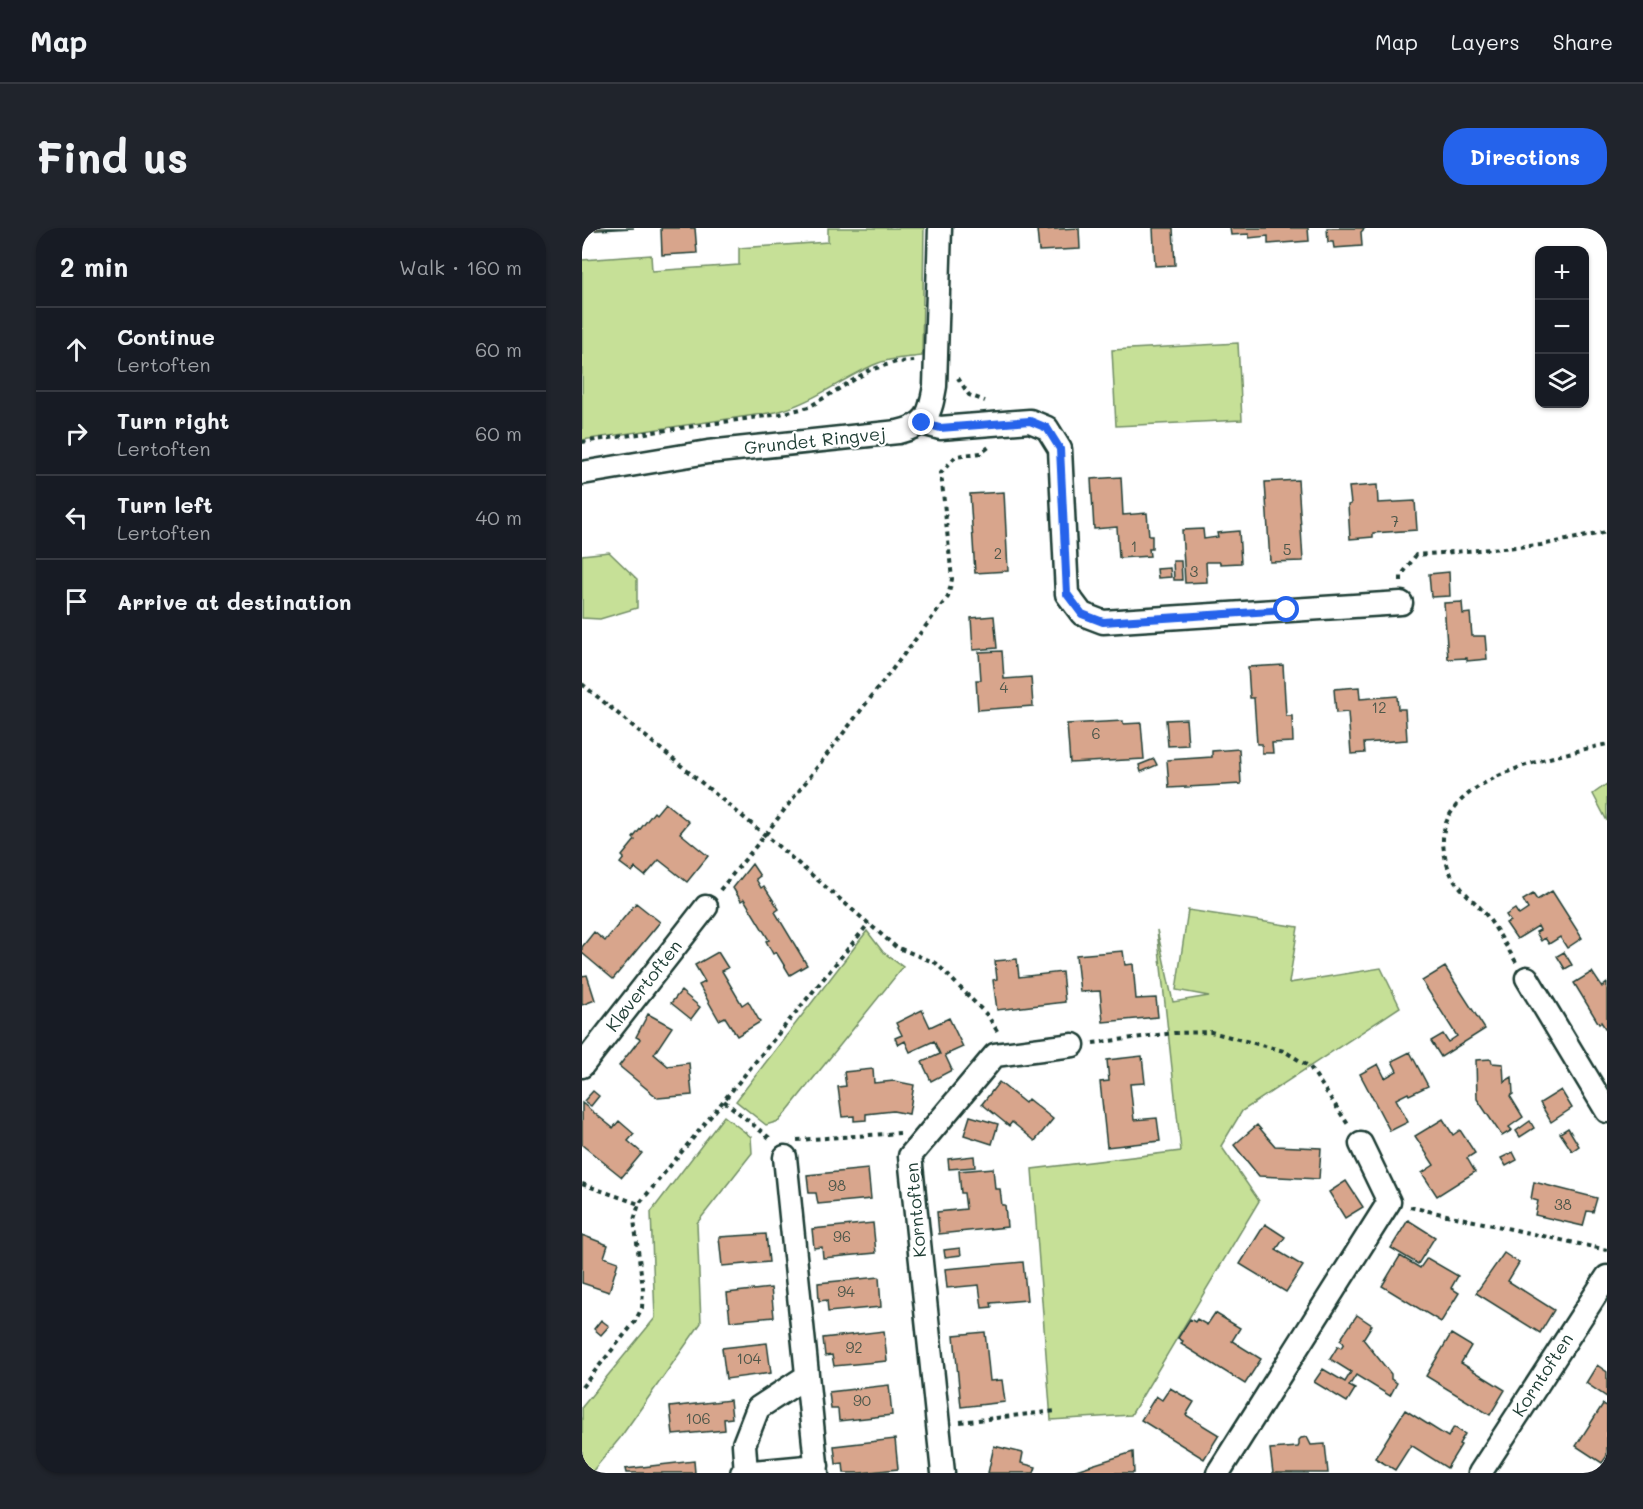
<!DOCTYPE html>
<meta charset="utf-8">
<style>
:root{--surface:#171b24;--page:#20242c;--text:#f1f3f6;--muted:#9ea1a6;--line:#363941;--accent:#2563eb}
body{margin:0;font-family:Mali,sans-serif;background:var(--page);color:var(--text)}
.controls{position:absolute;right:18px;top:18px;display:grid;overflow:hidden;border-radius:12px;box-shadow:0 2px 4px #0004}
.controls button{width:54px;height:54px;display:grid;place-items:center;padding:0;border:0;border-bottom:2px solid var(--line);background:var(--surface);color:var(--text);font:30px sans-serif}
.stop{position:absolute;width:18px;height:18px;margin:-14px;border:4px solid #2563eb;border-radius:50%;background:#fff}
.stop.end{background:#2563eb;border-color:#fff;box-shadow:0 2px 6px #0008}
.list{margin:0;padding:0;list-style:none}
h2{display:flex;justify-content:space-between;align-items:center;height:78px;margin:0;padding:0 24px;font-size:26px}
h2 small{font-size:20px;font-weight:400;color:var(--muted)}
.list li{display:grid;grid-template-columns:39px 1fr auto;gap:18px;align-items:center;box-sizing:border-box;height:84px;padding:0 24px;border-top:2px solid var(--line)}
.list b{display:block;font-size:22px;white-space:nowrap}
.list p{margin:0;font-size:20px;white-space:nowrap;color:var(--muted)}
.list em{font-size:20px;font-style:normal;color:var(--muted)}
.icon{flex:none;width:33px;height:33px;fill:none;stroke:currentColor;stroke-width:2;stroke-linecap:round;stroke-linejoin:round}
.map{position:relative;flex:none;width:1025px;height:1245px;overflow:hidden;border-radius:24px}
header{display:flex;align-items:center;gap:36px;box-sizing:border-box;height:84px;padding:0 30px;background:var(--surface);border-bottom:2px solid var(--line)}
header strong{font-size:28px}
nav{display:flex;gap:33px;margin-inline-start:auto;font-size:21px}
.intro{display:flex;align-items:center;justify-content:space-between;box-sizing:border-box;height:144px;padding:0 36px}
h1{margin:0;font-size:42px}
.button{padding:15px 27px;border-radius:24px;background:var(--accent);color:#fff;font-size:21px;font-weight:700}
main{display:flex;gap:36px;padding:0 36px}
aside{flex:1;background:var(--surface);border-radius:24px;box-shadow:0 2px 4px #0004}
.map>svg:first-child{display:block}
.green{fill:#c6e097;stroke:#728e66;stroke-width:1.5}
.building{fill:#d8a58c;stroke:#1f3d34;stroke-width:1.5}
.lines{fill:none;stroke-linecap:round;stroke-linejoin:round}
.street-casing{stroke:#1f3d34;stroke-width:27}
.path{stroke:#1f3d34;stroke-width:4;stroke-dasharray:4.5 4.5;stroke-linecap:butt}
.street{stroke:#fff;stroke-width:22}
.route{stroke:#2563eb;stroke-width:8}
.labels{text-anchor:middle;stroke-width:4.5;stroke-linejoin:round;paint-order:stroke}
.number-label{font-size:15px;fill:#4d574a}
.street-label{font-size:18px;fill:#1f3d34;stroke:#fff}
</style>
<header>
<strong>Map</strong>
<nav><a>Map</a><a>Layers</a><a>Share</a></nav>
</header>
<div class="intro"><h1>Find us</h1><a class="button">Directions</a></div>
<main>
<aside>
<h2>2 min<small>Walk · 160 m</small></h2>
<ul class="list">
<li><svg class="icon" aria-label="ahead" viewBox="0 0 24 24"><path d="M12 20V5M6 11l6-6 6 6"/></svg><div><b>Continue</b><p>Lertoften</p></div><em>60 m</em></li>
<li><svg class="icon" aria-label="right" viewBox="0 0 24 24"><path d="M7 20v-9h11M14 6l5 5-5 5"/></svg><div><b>Turn right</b><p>Lertoften</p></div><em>60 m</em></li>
<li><svg class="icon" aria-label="left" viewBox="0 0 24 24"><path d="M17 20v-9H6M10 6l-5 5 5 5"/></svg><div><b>Turn left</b><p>Lertoften</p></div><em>40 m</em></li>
<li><svg class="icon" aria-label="arrive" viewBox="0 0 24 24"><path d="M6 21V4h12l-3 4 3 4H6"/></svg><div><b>Arrive at destination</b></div></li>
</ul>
</aside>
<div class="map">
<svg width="1025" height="1245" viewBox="0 0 1025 1245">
<rect width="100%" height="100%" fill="#fff"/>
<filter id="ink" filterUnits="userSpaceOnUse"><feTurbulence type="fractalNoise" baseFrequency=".0167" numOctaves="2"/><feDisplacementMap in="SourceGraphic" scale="12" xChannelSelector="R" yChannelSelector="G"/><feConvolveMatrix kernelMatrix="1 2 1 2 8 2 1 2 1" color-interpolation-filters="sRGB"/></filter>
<g filter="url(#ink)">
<path class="green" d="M246,0H342L340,128C325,130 307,130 294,136C259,151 230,175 194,184L0,212V32L69,27L70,43L157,37V20L246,14Z
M656,115L660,192L534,198L530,122Z
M27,324L55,351V380L18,391L0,390V327Z
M1025,556V593L1011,566Z
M606,682L716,699L707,755L799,740L818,779L660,883L639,918L677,973L549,1187L469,1192L450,941L599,923L575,702L591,774L627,768L594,762Z
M285,703L301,724L321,739L197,893L184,897L154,873Z
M142,888L169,909L170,925L115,995L119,1095L38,1210L9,1245H0V1179L73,1090L69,984Z"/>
<path class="building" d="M0,0H52L0,3Z
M79,0H113L115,25L80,27Z
M497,0L498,21L457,23L455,2Z
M571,0H591L593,37L573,38Z
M648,0H726L727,13L686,16V8L667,10V6L649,7Z
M745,0H783L779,4L780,18L752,20L751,14H746Z
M539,249L541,287L565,285L567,308H570V321H567L568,328L537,330L535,299L512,301L509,251Z
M716,252L721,333L688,334L683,254Z
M795,257L796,275L833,273L835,302L791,305V309L768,311L766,277L769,276L767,259Z
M422,264L426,343L393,345L388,266Z
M621,301L622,311L636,309L635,305L657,303L659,335L638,336V334H624L625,354L603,355L600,302Z
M591,333H599L600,352H592Z
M588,340L589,349L576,350L575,341Z
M867,344L868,368L849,369L847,346Z
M880,374L881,386L888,385L890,408H903L905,431L885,433V430L866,431L862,375Z
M412,388L415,420L391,422L389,390Z
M420,423L422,451L449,449L451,478L396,482L394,452H399L397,424Z
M701,437L704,488H710L711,514L690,515L691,525H680V516H675L672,470H668L666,439Z
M777,459L778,471L815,468L816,481H823L825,512L782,515L783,525L769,526L766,484L754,485L752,461Z
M604,491L606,517L586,518L584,492Z
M541,493V496L559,495L562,531L488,535L485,496Z
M657,521L659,556L587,560L585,532L630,529V523Z
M572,531L575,537L559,544L557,537Z
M83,575L107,594L98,605L126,628L105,654L77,632L63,648L53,640L50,644L38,635L42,630L40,628L53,612L51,610L72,584L74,586Z
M170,636L178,648L174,651L179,660L182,658L197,681L193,684L225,737L208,747L194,724L191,726L184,713L187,712L162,671L159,673L151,660Z
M970,663L1000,710L985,720L978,709L967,716L963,710L959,713L954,704L958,702L956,698L935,711L924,695L928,693L924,687L933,681L937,687L946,681L941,672L951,666L955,672Z
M54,675L78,694L31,751L0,725V719L12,704L23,713Z
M541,723L543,737L551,736L554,771L574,770L576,789L521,794L518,763L498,764L494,727Z
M136,724L146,740L140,743L160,777L166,773L178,794L155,808L143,789L137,792L117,757L123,754L113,737Z
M982,724L990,737L983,741L975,728Z
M435,731L437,749L480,744L483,774L415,782L411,752L415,751L413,733Z
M863,739L903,801L859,829L849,813L861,806L866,814L875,808L840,753Z
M1010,744L1020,759L1025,755V803L1019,794L1017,796L992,755Z
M5,747L13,772L0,777V748Z
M99,763L118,779L109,791L89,775Z
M340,782L348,799L367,790L381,819L363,827L370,842L349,853L340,834L358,826L352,813L328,824L323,813L316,817L313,810L320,807L314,795Z
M66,786L90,799L72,826L86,838L107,835L110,867L76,870L37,838L58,811L54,809Z
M828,824L846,858L827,867L826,865L814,871L826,894L808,903L778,846L796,836L803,850L815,843L810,833Z
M560,828L563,855L548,856L552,892L575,890L578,913L525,919L518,854L527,853L525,832Z
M909,831L910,835L921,836L922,854L930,849L931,866L928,868L941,889L927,899L930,902L920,908L895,871L894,832Z
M291,841L292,855L312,853L332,857L327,886L311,883L284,886V892L272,893V888L260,889L256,859L264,858L262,844Z
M417,854L443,875L446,871L471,891L453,913L430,894L427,898L400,876Z
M979,862L990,880L969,894L958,875Z
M11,863L17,868L9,878L2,873Z
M0,875L31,900L37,893L52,906L46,913L60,925L40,949L0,917Z
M388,888L416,896L410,916L382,907Z
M861,891L871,907L878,902L893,925L885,930L893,944L855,968L840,945L852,937L833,908Z
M948,893L952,900L938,909L934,903Z
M675,897L693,918L739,920L737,951L677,948L652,917Z
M986,900L997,918L990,923L978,905Z
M931,924L935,932L924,938L919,930Z
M392,928L393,939L367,941L366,931Z
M411,940L413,961H418L420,977H423L425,999L357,1006L355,984L384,981L382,965H379L377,943Z
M286,941L289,971L236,976L234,965H227L225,947Z
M764,953L781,979L763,990L747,964Z
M952,954L1015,970L1011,984L1005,983L1001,998L953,987L956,973L949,971Z
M826,992L853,1009L836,1036L809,1020Z
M291,995L294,1025L241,1030L240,1019L232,1020L230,1001Z
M683,996L703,1009L694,1022L721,1038L704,1064L658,1036Z
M184,1006L187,1034L140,1038L137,1009Z
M0,1007L26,1017L22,1029L36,1034L27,1064L0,1055Z
M378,1020L379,1027L363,1029L362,1022Z
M922,1025L937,1035L926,1053L972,1082L958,1105L894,1065Z
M818,1028L838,1040L845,1030L876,1048L869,1060L877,1065L859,1094L800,1058Z
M441,1034L445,1072L409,1075L410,1079L400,1080L397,1057L365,1060L363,1041Z
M297,1049L299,1079L246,1084L245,1072L237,1073L236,1055Z
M189,1060L192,1089L148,1093L145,1065Z
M633,1085L658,1100L650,1113L679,1131L663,1156L599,1116L601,1113L596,1110L608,1091L613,1094L615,1091L625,1097Z
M775,1087L790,1097L781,1111L809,1146V1151L815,1155L808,1168L774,1147L767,1158L773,1161L765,1174L732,1154L741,1141L763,1154L769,1144L748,1131L756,1118L759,1120L762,1115L758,1112Z
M19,1092L27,1098L19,1107L12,1101Z
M302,1103L305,1133L252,1138L250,1127L243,1128L241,1110Z
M403,1104L408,1153L420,1152L423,1174L379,1179L372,1107Z
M869,1106L889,1118L879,1135L923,1162L908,1187L844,1148Z
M185,1115L189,1145L144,1151L140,1120Z
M1015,1137L1025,1144V1169L1004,1155Z
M307,1157L310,1187L257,1193L256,1181H249L247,1164Z
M588,1160L612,1174L604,1187L637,1207L622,1231L559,1192L574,1168L580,1172Z
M148,1172L150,1190L142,1191L143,1202L91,1207L88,1179Z
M1021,1176L1025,1178V1228L1020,1235L994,1218Z
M823,1182L866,1209L872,1199L883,1206L877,1216L879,1217L865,1240L829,1217L813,1242L793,1230Z
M725,1209L729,1217L743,1216L746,1245H691L688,1221L716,1219L717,1217V1212L719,1210Z
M313,1211L316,1241L278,1245H262L261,1235L254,1236L252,1218Z
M412,1218L441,1225L439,1235L454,1239L452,1245H406Z
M551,1224L552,1245H495L494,1242Z
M112,1233L113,1245H44L43,1241Z"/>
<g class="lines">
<defs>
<path id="street" d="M340,195L358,200L448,193L465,200L478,221L485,366L500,386L521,394L819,375
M0,245L126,224L316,204C346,197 348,186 353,158L358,0
M945,750L1025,883
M0,838L124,679
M203,929L235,1245
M160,1245L235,1238
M164,1245L162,1216L176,1180L225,1148
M361,1245L328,928L413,827L491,817
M636,1245L807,974L779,916
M898,1245L1025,1049"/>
</defs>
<use href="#street" class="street-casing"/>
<path class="path" d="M376,150L387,167L403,173
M0,214L198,186L227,179L288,142L314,134L334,133
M819,353V348L834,327L959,317L1025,304
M0,456L183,607L314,719L354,735L406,788L417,806
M138,662L183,607L366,369L370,351L359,245L374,228L399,225L407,219L408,217
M934,734C924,718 914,700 902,684C892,673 879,662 871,650C865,640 862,626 861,615C858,548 976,528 1025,516
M511,815L592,805L629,804L702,823L728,839L767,898
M142,873L190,912
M215,912L318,905
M0,956L57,976
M828,979L1025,1022
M0,1159L52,1095L60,1080L61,1060L52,992L57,976L287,695
M378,1194L474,1183"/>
<use href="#street" class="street"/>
</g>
</g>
<g class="lines" filter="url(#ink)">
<path class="route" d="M340,195L358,200L448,193L465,200L478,221L485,366L500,386L521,394L705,382"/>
</g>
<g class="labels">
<g class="number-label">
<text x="813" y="299">7</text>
<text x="552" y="324">1</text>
<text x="705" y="327">5</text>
<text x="416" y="331">2</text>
<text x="612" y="349">3</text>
<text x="422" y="465">4</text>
<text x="797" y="485">12</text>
<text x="514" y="511">6</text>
<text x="255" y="963">98</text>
<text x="981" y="982">38</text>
<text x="260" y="1014">96</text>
<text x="264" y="1069">94</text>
<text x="272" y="1125">92</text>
<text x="167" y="1136">104</text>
<text x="280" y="1178">90</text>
<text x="116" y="1196">106</text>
</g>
<g class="street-label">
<text transform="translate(233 213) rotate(-6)" y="6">Grundet Ringvej</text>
<text transform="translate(62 758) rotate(-52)" y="6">Kløvertoften</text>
<text transform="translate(334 982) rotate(-95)" y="6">Korntoften</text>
<text transform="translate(961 1147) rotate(-57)" y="6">Korntoften</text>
</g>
</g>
</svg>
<div class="controls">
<button>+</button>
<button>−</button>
<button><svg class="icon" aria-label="layers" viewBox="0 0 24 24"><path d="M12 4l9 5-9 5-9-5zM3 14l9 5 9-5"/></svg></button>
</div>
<div class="stop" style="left:705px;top:382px"></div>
<div class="stop end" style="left:340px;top:195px"></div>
</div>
</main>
